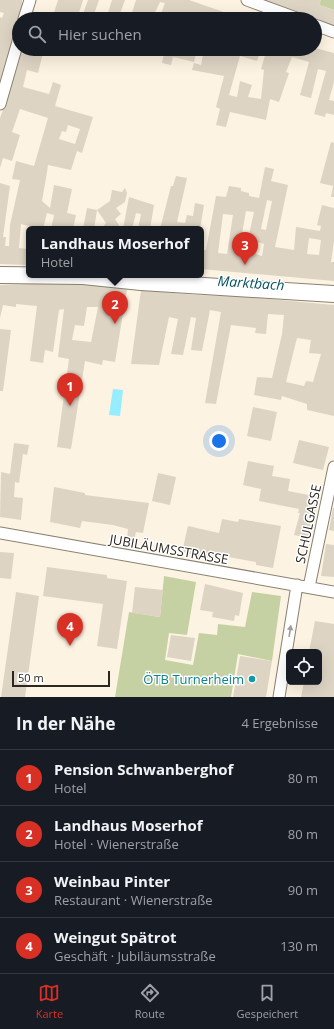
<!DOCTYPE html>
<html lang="de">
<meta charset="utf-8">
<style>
:root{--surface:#171b24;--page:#242831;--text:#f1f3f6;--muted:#9ea1a6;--line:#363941;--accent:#d93025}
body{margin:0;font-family:"Open Sans",sans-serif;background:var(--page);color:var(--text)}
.controls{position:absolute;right:12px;bottom:12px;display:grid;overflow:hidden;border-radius:6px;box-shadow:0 4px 16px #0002}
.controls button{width:36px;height:36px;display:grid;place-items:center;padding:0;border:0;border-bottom:1px solid var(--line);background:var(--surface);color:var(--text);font:20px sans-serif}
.scale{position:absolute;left:12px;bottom:10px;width:98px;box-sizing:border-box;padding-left:4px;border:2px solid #2a2620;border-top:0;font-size:11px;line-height:14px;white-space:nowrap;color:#2a2620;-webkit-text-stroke:3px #fff;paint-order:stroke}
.you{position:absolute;left:219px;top:441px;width:14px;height:14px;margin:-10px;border:3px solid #fff;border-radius:50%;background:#1a73e8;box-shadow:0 0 0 6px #1a73e833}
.badge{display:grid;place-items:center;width:26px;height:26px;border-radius:50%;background:var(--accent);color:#fff;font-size:13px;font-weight:700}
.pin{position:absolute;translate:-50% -33px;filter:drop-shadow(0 1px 2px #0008)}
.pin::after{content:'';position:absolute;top:21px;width:14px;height:12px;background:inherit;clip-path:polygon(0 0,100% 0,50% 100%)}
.popup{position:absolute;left:26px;top:226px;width:178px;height:52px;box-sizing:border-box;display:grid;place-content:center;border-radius:6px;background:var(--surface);filter:drop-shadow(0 1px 3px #0005);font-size:13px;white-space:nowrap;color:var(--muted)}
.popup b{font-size:15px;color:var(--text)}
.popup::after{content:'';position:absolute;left:50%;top:100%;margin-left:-8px;border:8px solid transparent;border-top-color:var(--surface)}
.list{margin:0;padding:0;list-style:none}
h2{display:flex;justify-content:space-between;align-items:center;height:52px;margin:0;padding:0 16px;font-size:17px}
h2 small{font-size:13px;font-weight:400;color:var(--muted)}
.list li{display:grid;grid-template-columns:26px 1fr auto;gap:12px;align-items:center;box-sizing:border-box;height:56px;padding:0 16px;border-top:1px solid var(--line)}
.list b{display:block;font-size:15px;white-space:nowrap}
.list p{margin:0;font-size:13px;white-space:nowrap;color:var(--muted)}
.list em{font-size:13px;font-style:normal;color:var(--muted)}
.icon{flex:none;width:22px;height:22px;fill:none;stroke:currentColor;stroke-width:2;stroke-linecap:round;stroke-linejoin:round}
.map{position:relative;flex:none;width:334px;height:697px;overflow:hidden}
.search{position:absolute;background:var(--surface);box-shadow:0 4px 16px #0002;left:12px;right:12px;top:12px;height:44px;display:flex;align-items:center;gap:10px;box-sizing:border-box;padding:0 14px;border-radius:22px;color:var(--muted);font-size:15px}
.sheet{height:276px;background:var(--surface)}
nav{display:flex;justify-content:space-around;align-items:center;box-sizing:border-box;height:56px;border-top:1px solid var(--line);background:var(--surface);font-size:11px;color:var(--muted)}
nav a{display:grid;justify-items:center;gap:2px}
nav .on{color:var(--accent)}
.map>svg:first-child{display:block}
.green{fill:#c5d1a2}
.water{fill:#95edfe}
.building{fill:#ded4c4;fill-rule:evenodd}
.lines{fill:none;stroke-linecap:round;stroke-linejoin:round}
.street-casing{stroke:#898071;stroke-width:13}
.secondary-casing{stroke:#898071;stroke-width:18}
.street{stroke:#fff;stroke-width:11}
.secondary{stroke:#fff;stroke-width:16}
.oneway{fill:#9f9d9b}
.culture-dot{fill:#0f9aa8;stroke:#fff;stroke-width:1.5}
.labels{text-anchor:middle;stroke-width:3;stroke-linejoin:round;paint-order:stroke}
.street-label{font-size:13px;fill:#2a2620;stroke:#fff}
.culture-label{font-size:13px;fill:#0d838f;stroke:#fff;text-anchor:end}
.water-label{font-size:14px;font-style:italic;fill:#00535f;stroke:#fff}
</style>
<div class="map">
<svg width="334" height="697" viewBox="0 0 334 697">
<rect width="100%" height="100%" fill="#fdf3e2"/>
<path class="green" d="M321,0H334V10L319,5Z
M164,576L196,582L187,635L169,633L165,660L193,665L199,633L217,635L218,624L245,627L252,592L281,596L272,661L238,654L231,697H115L129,612L160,617Z"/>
<path class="water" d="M113,389L123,390L120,416L109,415Z"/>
<path class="building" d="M0,0H22V3L24,4L0,83V17L2,18L4,13L0,12Z
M58,0H83L77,19L67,16L66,19H52Z
M88,0H99L93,17L83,14Z
M112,0H125L118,19H106Z
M136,0H189L244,19H190L191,15L186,12L183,19H159L165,3L160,2L152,19H130Z
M258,0H321L319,5L334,10V25Z
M315,48L334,53V82L329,100L334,101V115L326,113L325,117L314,114L326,71L318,69L311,98L300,95L309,62L292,57L286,72L289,73L279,102L270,99L266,120L230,112L226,127L216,125L220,109L216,107L224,76L192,70L194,63L201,65L203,55L196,53L194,62L173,57L171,65L162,63L165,49H224L230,51V49H261L257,61L240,56L229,95L237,97L240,81L252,85L248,97L261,99L264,70L261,69L267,49H315Z
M21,49H44L38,73L27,70L23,87L49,94L53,82L61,85L55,106L93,117L82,153L77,151L71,170L48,165L47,172L42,201L50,208L54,185L72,189L67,213L76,215L73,229H51L54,215L47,213L43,229H31L32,227L21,224L19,248L29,249V265L0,264V183L10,186L3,237H6L5,246H9L10,225L20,180L12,179L16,161L34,166L48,118L20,109L12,132L20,135L12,161L3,158L0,168V118L9,93ZM68,125L80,129L75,144L59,139L62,131L66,132Z
M331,142L334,143V197H331L333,186L320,183Z
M265,167L274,169L271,181L288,185L275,247L294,250L296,227L320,231L321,226L317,225L322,205L334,208V241L331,262H334V281L201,269V250H206L216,196L226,197L229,186L241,188V191L249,193V196L259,198ZM267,200L272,201L266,230L261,229ZM246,211L254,212L244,258L238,257ZM223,214L233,215L227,254L218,253ZM309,238L321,240L319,255L307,254ZM258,242L264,244L262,256L256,254Z
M176,176L187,178L177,222L185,223L187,215L193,216L195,203L204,205L200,229H160L171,186H173Z
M125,188L127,193L125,202L116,208L121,214L115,219L119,225L118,229H101L106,223L97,210L110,201L112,190L122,192Z
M129,197L154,205L150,229H138L141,214L136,213L132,229H123Z
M87,208L97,210L94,229H83Z
M51,283L80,284L127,289L115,362L103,360L102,365L85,361L71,449L57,447L69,359L58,357L64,309L59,310L53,352L45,350L43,363L30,361L37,306L16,304V307L3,305L0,318V285ZM87,307H98L91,342L72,340L75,325L84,326Z
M141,290L195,295L237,296L334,305V416L307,410V404L282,396L281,400L254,395L257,377L272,378L282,334L284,315L268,314L266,334L255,333L256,328L231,325L216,404L205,403L221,312L210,310L202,351L191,350L196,318L191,317L183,355L171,354L178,319L169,317L159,365L131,364ZM297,338L311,340L309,353L321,354L313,382L306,381L304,386L286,382Z
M0,329L11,330L3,391H0Z
M253,407L277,412L271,441L247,436Z
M299,440L329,447L323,470L293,463Z
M14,443L29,445L27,455L23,454L19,483L15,482L14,497L23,498L21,520L0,517L1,472L10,474Z
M248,461L274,466L272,476L290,479L288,491L319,497L308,538L294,535L300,513H298L299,509L259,501L261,489L243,485Z
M158,473L176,477L170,505L152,501Z
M54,487L85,493V495L149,503L143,533L136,532L134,540L127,539L128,529L113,525L82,521L80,528L50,522Z
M333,508H334V531L329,530Z
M222,519L238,522L239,519L281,526L273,568L256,565V562L223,556L221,561L182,552L188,526L219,533Z
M326,544L334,545V577L321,576Z
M0,552L14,553L11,579L0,578Z
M47,567L107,575V578L127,581L117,649L97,646L103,604L43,596Z
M205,584L243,593L239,616L235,615L234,621L212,617L213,612L200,610Z
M135,587L163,590L160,617L132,613Z
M16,592L39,596L25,697H1Z
M315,621L334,624V697H301L304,682H319V652H309Z
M171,635L195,638L191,661L167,657Z
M240,656L272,661L266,697H233Z"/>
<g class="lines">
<defs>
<path id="street" d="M247,0L299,19
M24,19L30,0
M315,25L334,32
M0,104L19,38
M0,533L334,592
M309,587L334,467
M279,697L297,585"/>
<path id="secondary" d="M0,275L83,276L141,282L334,294"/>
</defs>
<use href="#street" class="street-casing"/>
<use href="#secondary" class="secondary-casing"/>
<use href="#street" class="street"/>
<use href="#secondary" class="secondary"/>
</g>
<defs><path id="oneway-solid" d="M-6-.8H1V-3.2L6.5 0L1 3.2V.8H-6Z"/></defs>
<use class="oneway" href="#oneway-solid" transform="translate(290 631) rotate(-81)"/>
<circle class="culture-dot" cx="252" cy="679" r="4"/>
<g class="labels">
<g class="street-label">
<text transform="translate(308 524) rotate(-78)" y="5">SCHULGASSE</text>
<text transform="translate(169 549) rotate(10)" y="5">JUBILÄUMSSTRASSE</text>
</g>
<g class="culture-label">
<text x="244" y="684">ÖTB Turnerheim</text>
</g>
<g class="water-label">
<text transform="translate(251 283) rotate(4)" y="5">Marktbach</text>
</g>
</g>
</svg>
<div class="controls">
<button><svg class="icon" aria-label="locate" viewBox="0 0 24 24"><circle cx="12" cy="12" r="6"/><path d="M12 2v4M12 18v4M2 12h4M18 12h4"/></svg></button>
</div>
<div class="scale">50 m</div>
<div class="you"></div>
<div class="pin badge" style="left:70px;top:406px">1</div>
<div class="pin badge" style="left:115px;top:324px">2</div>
<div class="popup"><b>Landhaus Moserhof</b>Hotel</div>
<div class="pin badge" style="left:245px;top:265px">3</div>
<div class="pin badge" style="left:70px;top:646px">4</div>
<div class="search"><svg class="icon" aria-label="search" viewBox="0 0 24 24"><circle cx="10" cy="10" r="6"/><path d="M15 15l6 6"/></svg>Hier suchen</div>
</div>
<section class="sheet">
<h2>In der Nähe<small>4 Ergebnisse</small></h2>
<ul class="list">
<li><span class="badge">1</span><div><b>Pension Schwanberghof</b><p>Hotel</p></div><em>80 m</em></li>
<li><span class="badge">2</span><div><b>Landhaus Moserhof</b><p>Hotel · Wienerstraße</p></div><em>80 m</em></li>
<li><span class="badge">3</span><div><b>Weinbau Pinter</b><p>Restaurant · Wienerstraße</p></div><em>90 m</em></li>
<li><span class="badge">4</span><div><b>Weingut Spätrot</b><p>Geschäft · Jubiläumsstraße</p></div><em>130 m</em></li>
</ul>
</section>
<nav>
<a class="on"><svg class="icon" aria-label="map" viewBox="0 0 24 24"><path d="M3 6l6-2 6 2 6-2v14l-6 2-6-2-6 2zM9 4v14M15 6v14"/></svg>Karte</a>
<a><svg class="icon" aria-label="directions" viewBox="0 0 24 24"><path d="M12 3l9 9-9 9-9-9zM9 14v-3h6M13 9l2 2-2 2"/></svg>Route</a>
<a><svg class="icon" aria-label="saved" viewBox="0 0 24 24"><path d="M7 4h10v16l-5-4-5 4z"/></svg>Gespeichert</a>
</nav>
